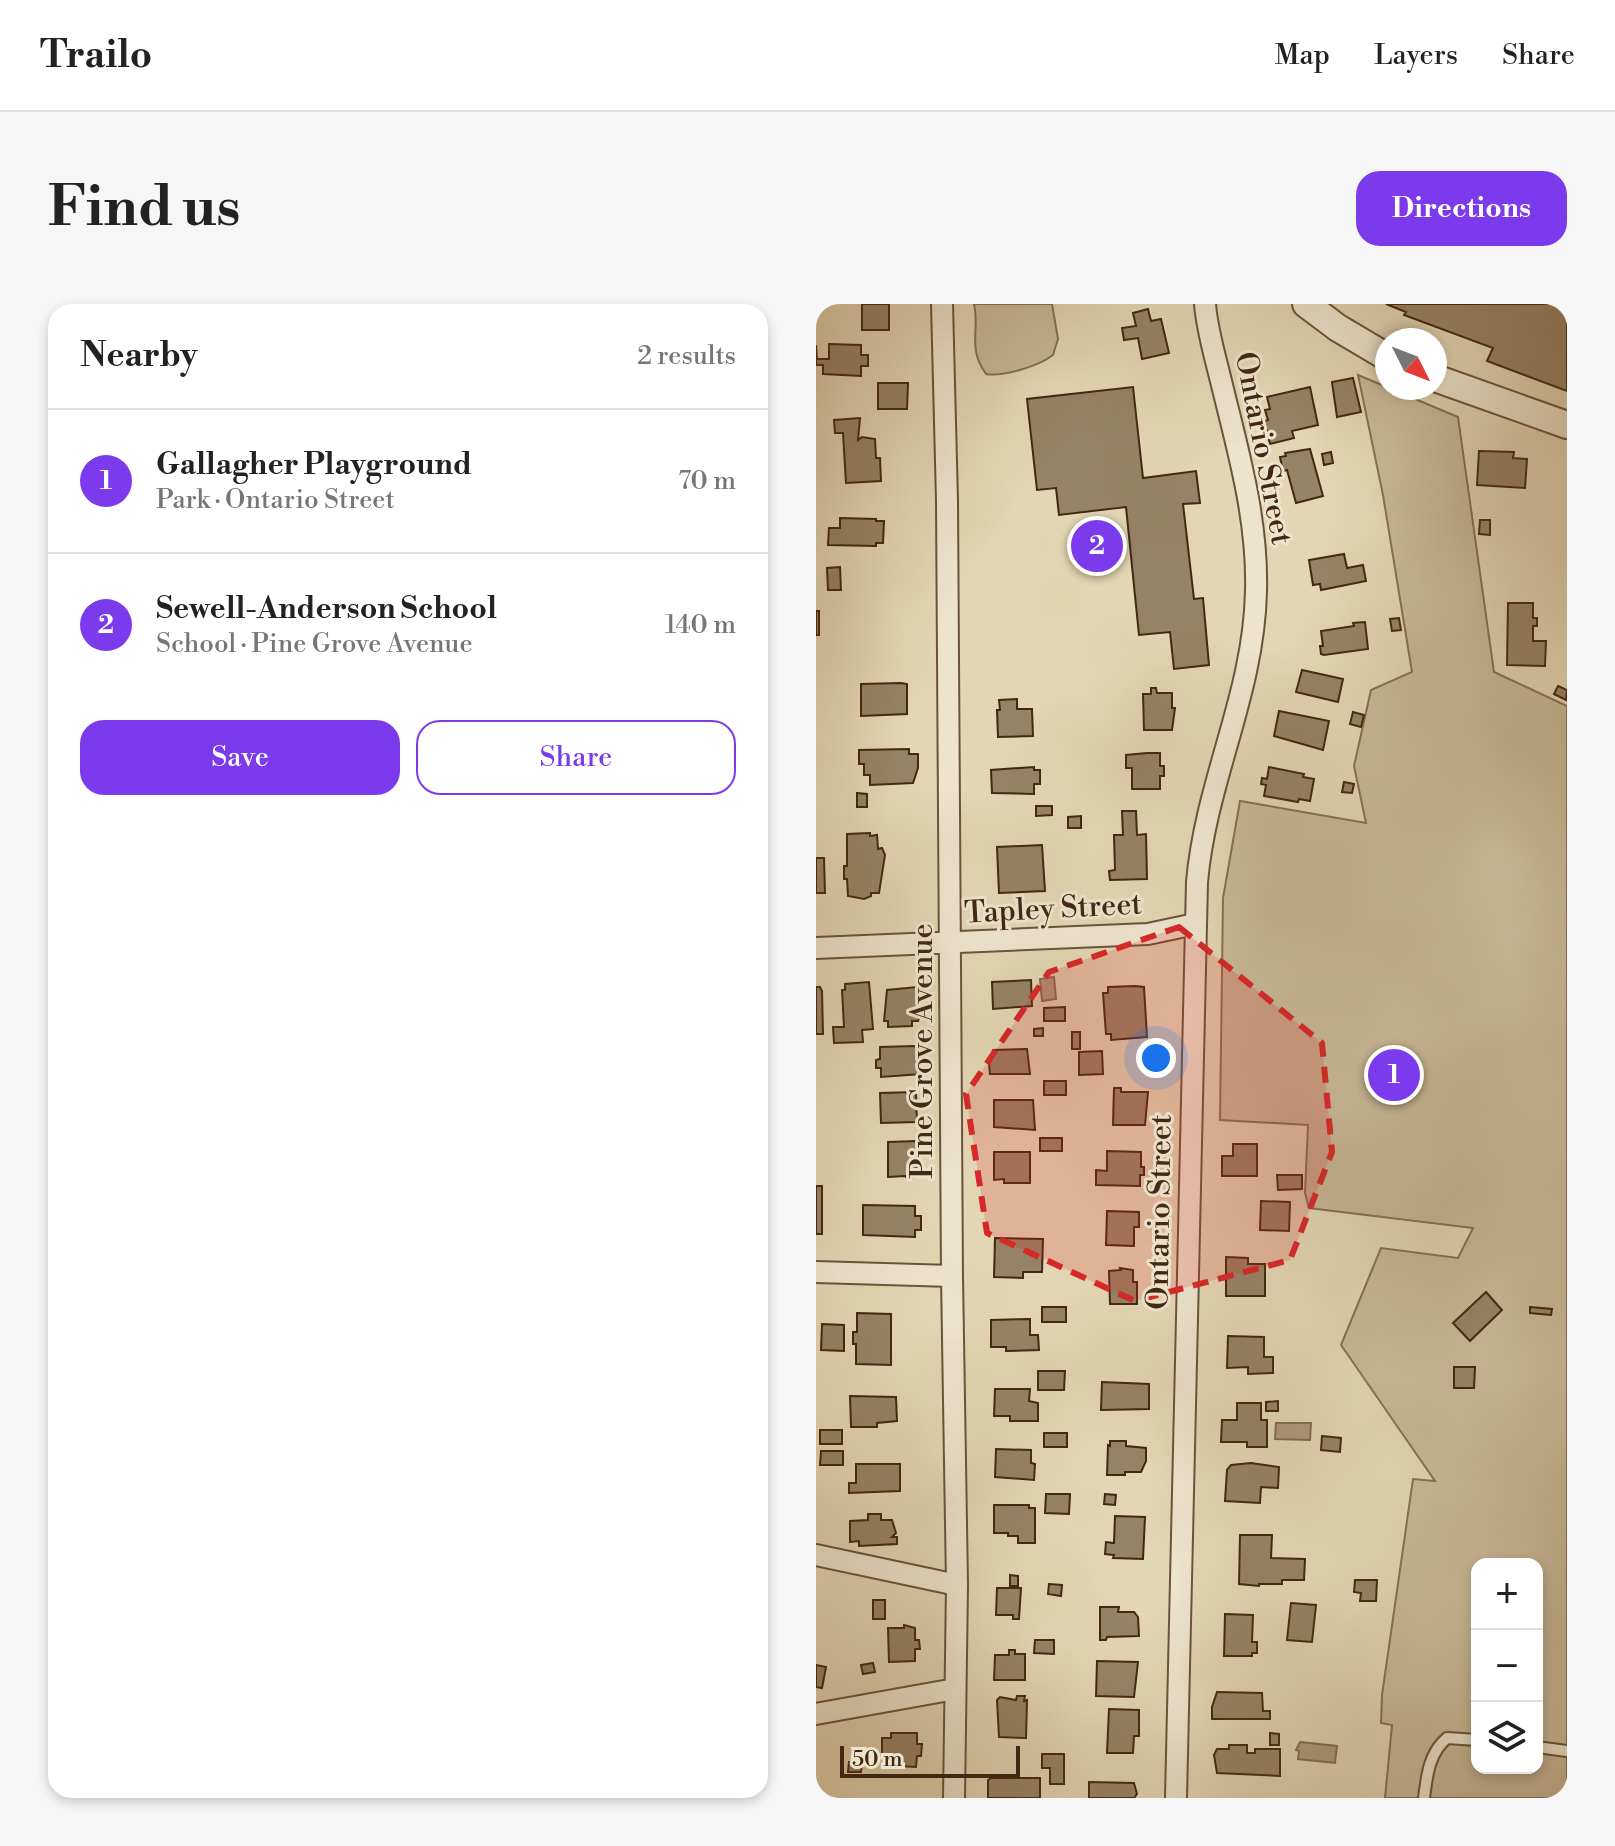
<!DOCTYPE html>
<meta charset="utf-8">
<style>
:root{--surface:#fff;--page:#f6f6f6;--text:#222;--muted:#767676;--line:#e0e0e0;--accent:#7c3aed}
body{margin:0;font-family:"Libre Bodoni",serif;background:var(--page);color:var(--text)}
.controls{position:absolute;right:24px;bottom:24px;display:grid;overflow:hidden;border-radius:16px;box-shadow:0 4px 12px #0003}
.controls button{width:72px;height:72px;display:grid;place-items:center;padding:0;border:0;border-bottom:2px solid var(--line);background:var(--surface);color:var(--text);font:40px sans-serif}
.compass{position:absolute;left:559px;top:24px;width:72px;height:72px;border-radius:50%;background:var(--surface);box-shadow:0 4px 12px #0003;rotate:132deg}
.scale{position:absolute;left:24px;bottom:20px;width:180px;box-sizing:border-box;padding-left:8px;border:4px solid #432712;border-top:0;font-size:22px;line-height:28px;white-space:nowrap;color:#432712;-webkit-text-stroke:6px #ede4ce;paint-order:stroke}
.you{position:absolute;left:340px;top:754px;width:28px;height:28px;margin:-20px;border:6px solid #fff;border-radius:50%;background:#1a73e8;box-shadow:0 0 0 12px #1a73e833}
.badge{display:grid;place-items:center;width:52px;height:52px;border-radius:50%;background:var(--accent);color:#fff;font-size:26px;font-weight:700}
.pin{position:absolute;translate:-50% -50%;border:4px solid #fff;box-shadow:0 2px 8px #0006}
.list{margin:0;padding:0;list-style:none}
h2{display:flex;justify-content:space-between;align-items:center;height:104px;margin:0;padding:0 32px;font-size:34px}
h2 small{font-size:26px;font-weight:400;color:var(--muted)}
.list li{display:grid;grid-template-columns:52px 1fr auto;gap:24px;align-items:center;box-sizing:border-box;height:144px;padding:0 32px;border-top:2px solid var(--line)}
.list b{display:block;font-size:30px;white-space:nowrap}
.list p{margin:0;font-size:26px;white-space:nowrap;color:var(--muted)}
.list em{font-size:26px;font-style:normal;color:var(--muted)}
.actions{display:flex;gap:16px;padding:24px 32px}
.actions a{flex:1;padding:18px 0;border:2px solid var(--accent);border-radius:24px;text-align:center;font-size:28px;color:var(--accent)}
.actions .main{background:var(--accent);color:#fff}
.icon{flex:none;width:44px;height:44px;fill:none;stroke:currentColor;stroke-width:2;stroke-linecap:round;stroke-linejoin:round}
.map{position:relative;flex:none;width:751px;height:1494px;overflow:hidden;border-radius:24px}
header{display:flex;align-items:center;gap:48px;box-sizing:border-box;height:112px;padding:0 40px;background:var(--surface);border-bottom:2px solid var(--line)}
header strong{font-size:38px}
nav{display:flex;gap:44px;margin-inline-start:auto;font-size:28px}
.intro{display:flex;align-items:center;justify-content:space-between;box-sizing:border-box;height:192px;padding:0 48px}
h1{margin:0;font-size:56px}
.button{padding:20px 36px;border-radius:24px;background:var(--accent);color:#fff;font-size:28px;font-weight:700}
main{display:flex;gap:48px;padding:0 48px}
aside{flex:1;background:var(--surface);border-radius:24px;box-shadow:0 4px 12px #0003}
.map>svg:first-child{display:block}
.green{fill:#c8b898;stroke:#867055;stroke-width:2;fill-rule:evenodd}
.water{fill:#ad9a7d;stroke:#836c52;stroke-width:2}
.building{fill:#968266;stroke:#432712;stroke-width:2}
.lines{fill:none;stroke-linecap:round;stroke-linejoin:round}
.service-casing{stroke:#6b533a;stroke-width:14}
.minor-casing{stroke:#6b533a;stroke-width:24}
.tertiary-casing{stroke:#6b533a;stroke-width:30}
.service{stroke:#ede4ce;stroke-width:10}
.minor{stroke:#ede4ce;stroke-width:20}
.tertiary{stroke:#ede4ce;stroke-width:26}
.marked{fill:#d62828;fill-opacity:0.2;stroke:#d62828;stroke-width:6;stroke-dasharray:16 10;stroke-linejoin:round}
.labels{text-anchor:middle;stroke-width:6;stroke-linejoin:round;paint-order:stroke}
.street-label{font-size:30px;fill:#432712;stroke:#ede4ce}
</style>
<header>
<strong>Trailo</strong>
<nav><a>Map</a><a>Layers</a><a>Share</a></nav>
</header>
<div class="intro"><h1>Find us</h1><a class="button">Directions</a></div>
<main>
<aside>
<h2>Nearby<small>2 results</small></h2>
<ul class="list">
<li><span class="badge">1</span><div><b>Gallagher Playground</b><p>Park · Ontario Street</p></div><em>70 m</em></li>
<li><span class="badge">2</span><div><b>Sewell-Anderson School</b><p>School · Pine Grove Avenue</p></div><em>140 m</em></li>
</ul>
<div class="actions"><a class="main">Save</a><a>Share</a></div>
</aside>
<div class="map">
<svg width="751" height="1494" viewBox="0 0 751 1494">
<rect width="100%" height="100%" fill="#e3d6b4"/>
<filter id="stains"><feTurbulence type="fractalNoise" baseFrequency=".0025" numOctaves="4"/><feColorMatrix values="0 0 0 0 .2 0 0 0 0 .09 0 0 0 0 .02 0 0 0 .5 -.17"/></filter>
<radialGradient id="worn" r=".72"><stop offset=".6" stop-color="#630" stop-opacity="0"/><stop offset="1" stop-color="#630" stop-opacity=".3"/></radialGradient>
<path class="green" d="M158,0H236L242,35L237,51C223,62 187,73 170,70C151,44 164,27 158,0Z
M542,71L642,113L678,368L751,402V1494H569L576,1421L565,1419L566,1391L597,1175L619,1177L525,1041L565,944L642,954L657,924L493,904L489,889L492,821L404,816L407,594L424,497L550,519L538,462L555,386L596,368L567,191ZM661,1260H721V1464H661Z"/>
<path class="water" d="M238,673L240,695L226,697L224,675Z
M460,1119H495L494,1136L459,1135Z
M484,1438L521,1442L519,1459L482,1455L483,1447L480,1446Z"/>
<path class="building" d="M46,0H73V26H46Z
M570,0H751V87L671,57L677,44L588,11L590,8Z
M332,5L335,17L345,15L353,49L326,55L322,34L308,36L306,24L320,22L317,9Z
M13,40L45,41V51H52V62H45V72L7,70V61H0V41L1,55H13Z
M537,74L545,108L521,113L516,78Z
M62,79H92L91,105H62Z
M317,83L327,174L380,167L384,199L367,200L378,295L387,294L393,361L358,365L354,328L323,331L310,203L243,211L240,184L221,186L211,95Z
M494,83L502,121L476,127L478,134L454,140L448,117L452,116L449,106L454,105L451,93Z
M44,114L42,136L46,133L59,135L60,154H64L65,177L30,179L27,129H19L18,116Z
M494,145L507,192L480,199L471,166L467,167L464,153L470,152L469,149Z
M663,147L698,148L697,154L711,155L709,184L661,181Z
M515,148L517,159L508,161L506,150Z
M24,214L60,215V217H68L67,239H60V242L12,241L13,224H24Z
M664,216H674V231L663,230Z
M528,250L531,264L547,261L550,277L505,286L504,280L497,281L493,256Z
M24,263L25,286H12L11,264Z
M692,299H717V314H721V322H717V337H730L729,362L691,361Z
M0,307H3V331H0Z
M583,314L585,326L576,327L574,315Z
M549,318L552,345L508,351L505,350L504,342H507L505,327L538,322L537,319Z
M486,366L527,375L522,398L480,388Z
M85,379L91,380V410L45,412V380Z
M742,382L751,386L750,396L738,390Z
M335,384H340L341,389H356V404H359L356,426H328L327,390H335Z
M201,395V405H216L217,432L182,433L181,406H184L183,396Z
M463,407L513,417L507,446L458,432Z
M537,408L548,411L545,423L534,420Z
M93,445V450H102V464L97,479L54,481V471H48V460H43V446Z
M331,449H344V462H348V472H344V485H316V464H310V451Z
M218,463V466H224V480H218V490L176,489L175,466Z
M453,463L488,470L487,473L498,475L494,497L483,495L482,498L448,492L450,481L445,480L446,474L451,475Z
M528,478L538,480L536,489L526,488Z
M41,489L51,490V503H41Z
M220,502H236V511L220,512Z
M306,507H320L321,531L330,530L331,575L294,576L293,567L299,566L298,531H307Z
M265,512V524H252V513Z
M54,529V532L61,531L62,545L66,544L69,551L63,589H55V592L48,595L32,592L31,575H28V562H31V530Z
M226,541L229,587L183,589L181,543Z
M0,554H8L9,589H0Z
M215,676L216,702L177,705L176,678Z
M53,678L57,725L46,726L47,738L18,739L17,723H28L26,686H29V680Z
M319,682L328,683L331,733L295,736V730H290L287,689H292V683Z
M0,683H4L6,687L7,730H0Z
M101,683L102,699L105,702V709L102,717H96V722L72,723V717H68L71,686Z
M249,703V717H228V704Z
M227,724V732H218V725Z
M256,728H264V745H256Z
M99,742L105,744V770L65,773V764H60V756L64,755V743Z
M211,745L214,770H174L173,759L177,746Z
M286,747L287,770L263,771V748Z
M228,777H250V791H228Z
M298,784H305V788H332L329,821H297Z
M100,788L101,818L65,819L64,789Z
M178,796H217L219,826L178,823Z
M224,834H246V847H224Z
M100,837L101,872L92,875L89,872L72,873V838Z
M417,840H441V872H406V852H417Z
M291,847L325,848V863H328V871H324V882L280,881V866L291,867Z
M178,848H214V879H188V875L178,876Z
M461,871H486V885L462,886Z
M0,882H6V930H0Z
M445,897L474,898L473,927L444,926Z
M47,901L99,902V912H105V926H99V933L47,931Z
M291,907L323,908V923H318V942L290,941Z
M179,934L227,935L226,968H207V974L178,973Z
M410,953L432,954V960H449V992H410Z
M304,964L317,966V978H321V1000H294L293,967L305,966Z
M670,988L686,1006L654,1037L637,1019Z
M226,1003H250V1018H226Z
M714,1003L736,1005L735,1011L714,1009Z
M41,1009L75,1010V1061L40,1060V1040H37V1028H41Z
M214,1015V1031H222L223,1046L190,1047V1043H175V1016Z
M6,1020L28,1021V1047L5,1046Z
M412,1032L448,1033V1053H457V1069L432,1070V1063L411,1064Z
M638,1063H659L658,1084H638Z
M222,1067H249L248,1086H222Z
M286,1078L333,1080V1105L285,1106Z
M179,1085H214L213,1097L222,1099V1117H194V1112H178Z
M34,1092L80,1093L81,1117L61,1119V1123H35Z
M462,1097V1107H450V1098Z
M421,1099H445V1116H451V1143H431V1138H405L406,1116H421Z
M4,1126H26V1140H4Z
M228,1129H251V1143H228Z
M506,1132L525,1134L524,1148L505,1146Z
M294,1137H310V1142L330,1144V1157L325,1168H309V1171H291L292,1141L294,1142Z
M180,1145L215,1146V1159L219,1160L218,1176L179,1173Z
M5,1147H27V1161H4Z
M435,1159L463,1163L462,1184L445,1183L444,1199L409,1197L411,1166L415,1161Z
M40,1160H84V1187L33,1189V1179H40Z
M230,1190H254L253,1210L229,1209Z
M289,1190L300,1191L299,1201L288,1200Z
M178,1201H213V1204H219V1239H202V1232H192V1229H178Z
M52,1210H65V1216H76L80,1229L76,1233H81V1240L43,1242V1237L34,1238V1217L52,1216Z
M299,1212L329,1213L327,1255L297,1254L298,1251L289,1250L290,1238L298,1239Z
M424,1231H456L455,1254L489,1255L488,1276H466V1280H443V1282L423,1280Z
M194,1271L202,1272V1282H194Z
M539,1276H561L560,1297H544L545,1289L538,1288Z
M233,1280L246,1281L245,1292L232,1290Z
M181,1284H205L203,1315H197V1311H180Z
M57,1296H69V1315H57Z
M475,1299L500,1301L496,1338L471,1336Z
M284,1303H303L302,1308H318L322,1313L323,1332L291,1333L290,1336H284Z
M409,1310L437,1311L436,1338H441V1349H436V1352H408Z
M88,1321L99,1324V1336H103L104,1345H99V1357L73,1358L72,1324H88Z
M219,1336H238V1350L218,1349Z
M193,1346H199V1350H209V1376H178L179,1351H193Z
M281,1357L322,1358L318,1393L280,1392Z
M57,1359L59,1368L47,1370L45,1361Z
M0,1361L10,1363L6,1384L0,1383Z
M401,1388L446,1389L447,1407H454V1415H396V1403Z
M201,1392H209L208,1397L211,1396L210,1434L183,1433L181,1396L184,1393L200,1396Z
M293,1405L323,1406V1432H318L317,1449H291Z
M75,1429H101V1440H106L105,1452H101L100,1463L82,1462V1456L66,1455V1434H75Z
M454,1429L463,1430V1441H454Z
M413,1441H431V1449H439V1445H464V1472L401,1469L398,1451L401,1445H413Z
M226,1450H248V1480H234V1464H226Z
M33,1458L46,1459L45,1468H32Z
M175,1474H224V1494H172V1476Z
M273,1478L318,1479L321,1490L318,1494H273Z"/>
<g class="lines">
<defs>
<path id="service" d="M721,1443L751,1447
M608,1494C611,1471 613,1449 631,1434L661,1436"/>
<path id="minor" d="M126,0L131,197L136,972L141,1281L138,1494
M0,644L332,630L379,620
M0,968L136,972
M0,1251L141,1281
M0,1410L139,1385
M360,1494L381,578C390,476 438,390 440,287C442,215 422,147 405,77C399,52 391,26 389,0"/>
<path id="tertiary" d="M490,0L522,24L571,53
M619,74L751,121"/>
</defs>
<use href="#service" class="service-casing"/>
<use href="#minor" class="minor-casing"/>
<use href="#tertiary" class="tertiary-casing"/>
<use href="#service" class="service"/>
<use href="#minor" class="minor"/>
<use href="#tertiary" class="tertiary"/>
</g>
<path class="marked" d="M363,623L506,739L516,848L474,956L319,997L171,929L150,790L233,668Z"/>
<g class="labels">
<g class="street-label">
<text transform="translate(448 144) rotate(79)" y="10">Ontario Street</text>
<text transform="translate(237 604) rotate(-3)" y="10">Tapley Street</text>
<text transform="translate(106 747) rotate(-90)" y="10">Pine Grove Avenue</text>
<text transform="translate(343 908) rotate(-89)" y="10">Ontario Street</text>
</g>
</g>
<rect width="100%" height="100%" filter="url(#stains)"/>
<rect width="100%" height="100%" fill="url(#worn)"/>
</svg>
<div class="controls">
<button>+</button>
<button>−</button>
<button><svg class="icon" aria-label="layers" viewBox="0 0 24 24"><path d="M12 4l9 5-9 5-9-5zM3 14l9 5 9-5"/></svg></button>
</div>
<svg class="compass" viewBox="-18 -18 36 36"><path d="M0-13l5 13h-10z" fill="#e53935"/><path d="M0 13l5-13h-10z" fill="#767676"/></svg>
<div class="scale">50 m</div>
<div class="you"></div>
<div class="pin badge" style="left:578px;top:771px">1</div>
<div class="pin badge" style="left:281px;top:242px">2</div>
</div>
</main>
